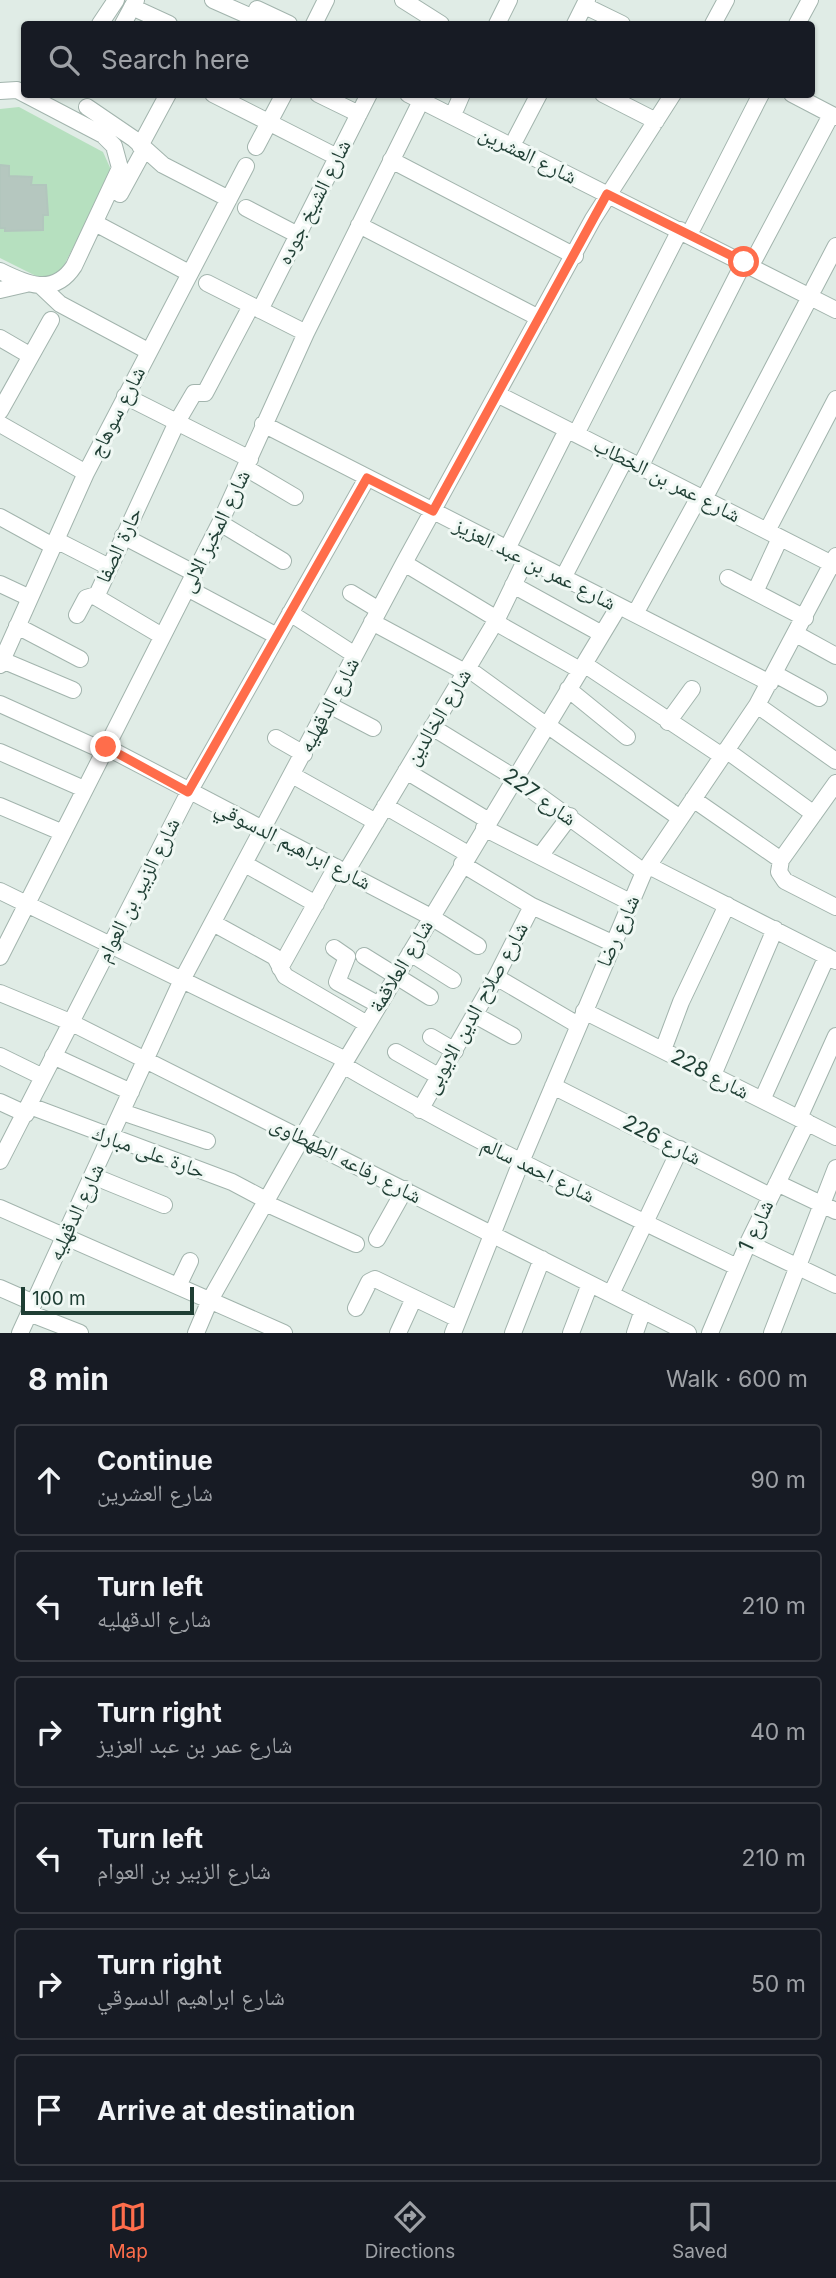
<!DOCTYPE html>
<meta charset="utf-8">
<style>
:root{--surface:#171b24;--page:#242831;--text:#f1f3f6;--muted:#9ea1a6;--line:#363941;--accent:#ff6d4b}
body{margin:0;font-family:Inter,"Noto Naskh Arabic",sans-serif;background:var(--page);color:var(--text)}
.scale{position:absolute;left:21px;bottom:18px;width:173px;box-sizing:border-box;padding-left:7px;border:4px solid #1f3e34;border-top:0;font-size:19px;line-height:24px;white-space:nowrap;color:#1f3e34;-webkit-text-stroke:5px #f0f8f4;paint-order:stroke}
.stop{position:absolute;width:21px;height:21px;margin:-16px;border:5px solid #ff6d4b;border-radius:50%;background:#fff}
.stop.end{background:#ff6d4b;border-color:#fff;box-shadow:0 2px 7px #0008}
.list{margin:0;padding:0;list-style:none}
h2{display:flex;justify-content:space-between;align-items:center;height:91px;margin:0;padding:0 28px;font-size:30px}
h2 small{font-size:23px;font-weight:400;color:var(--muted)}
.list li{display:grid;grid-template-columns:46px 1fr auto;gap:21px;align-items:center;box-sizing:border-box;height:112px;margin:0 14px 14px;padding:0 14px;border:2px solid var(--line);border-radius:7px}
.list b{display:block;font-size:26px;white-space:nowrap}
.list p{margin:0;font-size:23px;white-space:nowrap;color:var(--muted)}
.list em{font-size:23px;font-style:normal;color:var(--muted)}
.icon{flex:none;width:38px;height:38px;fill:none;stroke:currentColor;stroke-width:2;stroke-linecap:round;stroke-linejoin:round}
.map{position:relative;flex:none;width:836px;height:1333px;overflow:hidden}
.search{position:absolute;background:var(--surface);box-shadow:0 2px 5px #0004;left:21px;right:21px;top:21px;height:77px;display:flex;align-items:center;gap:18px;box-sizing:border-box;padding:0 24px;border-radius:7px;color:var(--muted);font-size:26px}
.sheet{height:847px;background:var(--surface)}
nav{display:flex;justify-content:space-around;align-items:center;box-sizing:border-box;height:98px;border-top:2px solid var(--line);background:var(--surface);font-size:19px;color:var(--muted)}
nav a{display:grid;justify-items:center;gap:4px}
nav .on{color:var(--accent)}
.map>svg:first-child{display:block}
.green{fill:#b6e0bf}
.building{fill:#b5c7bf;stroke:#b2c6bd;stroke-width:2}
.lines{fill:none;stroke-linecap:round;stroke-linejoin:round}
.minor-casing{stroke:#a2b4ad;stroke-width:18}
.minor{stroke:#fff;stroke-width:16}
.route{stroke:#ff6d4b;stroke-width:9}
.labels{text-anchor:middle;stroke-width:6;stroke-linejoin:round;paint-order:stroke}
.street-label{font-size:21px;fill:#1f3e34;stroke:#f0f8f4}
</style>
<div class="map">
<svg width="836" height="1333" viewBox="0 0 836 1333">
<rect width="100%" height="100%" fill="#e0ece6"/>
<path class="green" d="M19,107L103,152L112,172L60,273L42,279L0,258V109Z"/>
<path class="building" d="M0,165L9,166V176L32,177L31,185H46L48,215H43V230L5,231V228H0Z"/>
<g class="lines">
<defs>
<path id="minor" d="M213,0L267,24
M403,0L441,24
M585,6L622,24
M132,7L169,24
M257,9L289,24
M100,24L116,0
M123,24L136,0
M314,24L326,0
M497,24L509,0
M575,24L587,0
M713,24L726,0
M797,24L810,0
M0,91L17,90L103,135L114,146L120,168L74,266C54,297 26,284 0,271
M213,94L337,157
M318,94L359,114
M408,94L836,310
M603,94L656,121
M792,94L836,117
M87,107L134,139L163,165L229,199
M456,108L462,94
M516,138L539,94
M140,146L168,94
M256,147L284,94
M391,160L575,256
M120,194L144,150
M246,208L298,235
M95,223L189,273
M359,225L539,318
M693,227L761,94
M755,258L831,115
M207,283L306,333
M42,287L60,304L148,351
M814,288L836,246
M0,290L26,284
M260,310L369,94
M0,338L31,356
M497,394L836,566
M125,396L250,459
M0,411L51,320
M0,424L86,473
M263,424L770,683
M576,434L680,230
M640,467L744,262
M246,468L295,497
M704,499L810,297
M0,517L53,546
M220,523L283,561
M767,531L836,399
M123,536L194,573
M56,540L109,567
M507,549L567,430
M404,563L497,619
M563,578L625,459
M728,578L805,618
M0,584L30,598
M513,585L602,634
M187,588L277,636
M755,592L780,538
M351,593L379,610
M290,613L355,655
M635,614L699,497
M77,615L86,598L96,595
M372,622L465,672
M495,622L580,670
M17,626L80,659
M796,634L836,656
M162,636L96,597L177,422L194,393H205L251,306
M2,660L73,690
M584,664L722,756
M0,665L86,473L246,166
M467,668L547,726
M775,674L819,698
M568,689L627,737
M0,704L104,751
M329,705L373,728
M757,705L836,761
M668,722L692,689
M547,725L680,818
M432,727L515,778L644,872
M276,738L304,754
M106,747L431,917L478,946
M726,750L814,814
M0,752L84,789
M406,771L489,821
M292,775L376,822
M836,783L781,860L779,872L785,881L836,907
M693,799L781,860
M0,806L61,832
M385,806L468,854
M484,828L630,902
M540,856L570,816
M245,864L316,904
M462,864L532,906L612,943
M649,866L836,961
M346,872L497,619L526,559
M0,891L346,1060
M213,923L275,957L285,976L367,1024
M334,948L347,957L337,982L379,1005
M410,953L453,980
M364,956L430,997
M0,957L220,523L306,333L421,101
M280,968L336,867
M496,977L578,1025
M0,993L70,1022L688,1333
M584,1011L836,1137
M475,1015L513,1036
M431,1037L455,1051
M663,1050L681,1002L727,905
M396,1052L440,1077
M0,1056L43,1077
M53,1056L131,1092
M343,1065C471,1140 604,1203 737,1267
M713,1075L775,929
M553,1086L770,1196
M762,1100L827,956
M0,1102L26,1114
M30,1106L232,1182L266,1200
M420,1110L496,977L532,906
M122,1112L207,1141
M799,1118L836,1036
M0,1161L189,792L367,478
M93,1176L164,1205
M777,1183L836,1211
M265,1203L356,1244
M0,1208L284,1333
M377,1239L405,1189
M748,1243L836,1285
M178,1286L190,1261
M0,1288L34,1303
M611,1294L680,1149
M356,1308L369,1282L375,1279L458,1319
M29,1313L80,1333
M20,1333L181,982L404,563L593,219L673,94
M196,1333L210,1300L346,1060L619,606
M398,1333L414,1298
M453,1333L521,1162L644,872L757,705L836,556
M513,1333L542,1259
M571,1333L590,1284
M635,1333L643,1310
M710,1333L748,1243L807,1122
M772,1333L836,1168"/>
</defs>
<use href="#minor" class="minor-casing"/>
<use href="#minor" class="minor"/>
</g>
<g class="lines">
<path class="route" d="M106,747L188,792L367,478L433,511L607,194L744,262"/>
</g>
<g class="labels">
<g class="street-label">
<text transform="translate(528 155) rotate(26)" y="7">شارع العشرين</text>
<text transform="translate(314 202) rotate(-63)" y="7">شارع الشيخ جوده</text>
<text transform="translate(117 412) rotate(-63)" y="7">شارع سوهاج</text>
<text transform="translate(667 480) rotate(27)" y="7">شارع عمر بن الخطاب</text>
<text transform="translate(215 531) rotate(-64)" y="7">شارع المخبز الالى</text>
<text transform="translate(119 545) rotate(-65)" y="7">حارة الصفا</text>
<text transform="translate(535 564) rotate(27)" y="7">شارع عمر بن عبد العزيز</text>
<text transform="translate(329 705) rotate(-62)" y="7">شارع الدقهليه</text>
<text transform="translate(438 717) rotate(-59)" y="7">شارع الخالدين</text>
<text transform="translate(540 797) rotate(35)" y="7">شارع 227</text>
<text transform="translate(293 845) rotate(27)" y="7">شارع ابراهيم الدسوقي</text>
<text transform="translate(138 890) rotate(-63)" y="7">شارع الزبير بن العوام</text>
<text transform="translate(618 931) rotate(-66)" y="7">شارع رضا</text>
<text transform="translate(401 966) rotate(-59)" y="7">شارع العلاقمة</text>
<text transform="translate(476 1008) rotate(-61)" y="7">شارع صلاح الدين الايوبى</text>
<text transform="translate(710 1074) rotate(27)" y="7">شارع 228</text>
<text transform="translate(662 1140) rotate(27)" y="7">شارع 226</text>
<text transform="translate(149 1152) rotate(20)" y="7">حارة على مبارك</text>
<text transform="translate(346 1160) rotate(27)" y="7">شارع رفاعه الطهطاوى</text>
<text transform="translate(538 1170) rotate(26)" y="7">شارع احمد سالم</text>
<text transform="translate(76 1212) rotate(-65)" y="7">شارع الدقهليه</text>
<text transform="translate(756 1226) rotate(-65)" y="7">شارع 1</text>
</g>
</g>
</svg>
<div class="scale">100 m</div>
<div class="stop" style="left:744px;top:262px"></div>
<div class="stop end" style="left:106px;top:747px"></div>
<div class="search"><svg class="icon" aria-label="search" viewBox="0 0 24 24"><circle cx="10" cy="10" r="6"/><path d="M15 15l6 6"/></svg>Search here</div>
</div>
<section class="sheet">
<h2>8 min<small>Walk · 600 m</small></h2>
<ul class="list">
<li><svg class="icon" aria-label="ahead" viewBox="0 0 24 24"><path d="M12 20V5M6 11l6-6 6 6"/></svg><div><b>Continue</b><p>شارع العشرين</p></div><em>90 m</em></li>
<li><svg class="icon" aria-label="left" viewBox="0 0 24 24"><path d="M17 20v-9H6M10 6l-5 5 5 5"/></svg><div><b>Turn left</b><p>شارع الدقهليه</p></div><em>210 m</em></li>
<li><svg class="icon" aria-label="right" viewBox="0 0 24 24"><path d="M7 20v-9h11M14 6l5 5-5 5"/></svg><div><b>Turn right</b><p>شارع عمر بن عبد العزيز</p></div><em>40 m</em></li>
<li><svg class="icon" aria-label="left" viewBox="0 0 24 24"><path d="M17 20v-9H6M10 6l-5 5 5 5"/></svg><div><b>Turn left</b><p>شارع الزبير بن العوام</p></div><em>210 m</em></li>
<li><svg class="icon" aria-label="right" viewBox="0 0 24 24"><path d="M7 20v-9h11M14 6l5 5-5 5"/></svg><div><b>Turn right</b><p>شارع ابراهيم الدسوقي</p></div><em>50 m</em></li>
<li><svg class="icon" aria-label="arrive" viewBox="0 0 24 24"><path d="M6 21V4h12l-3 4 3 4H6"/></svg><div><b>Arrive at destination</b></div></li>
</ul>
</section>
<nav>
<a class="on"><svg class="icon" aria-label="map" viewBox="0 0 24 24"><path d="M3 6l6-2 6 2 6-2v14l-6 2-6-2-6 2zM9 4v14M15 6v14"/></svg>Map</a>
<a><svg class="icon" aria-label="directions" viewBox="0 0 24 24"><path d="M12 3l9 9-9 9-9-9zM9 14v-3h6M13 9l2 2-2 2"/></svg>Directions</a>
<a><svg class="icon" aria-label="saved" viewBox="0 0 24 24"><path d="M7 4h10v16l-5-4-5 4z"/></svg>Saved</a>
</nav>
